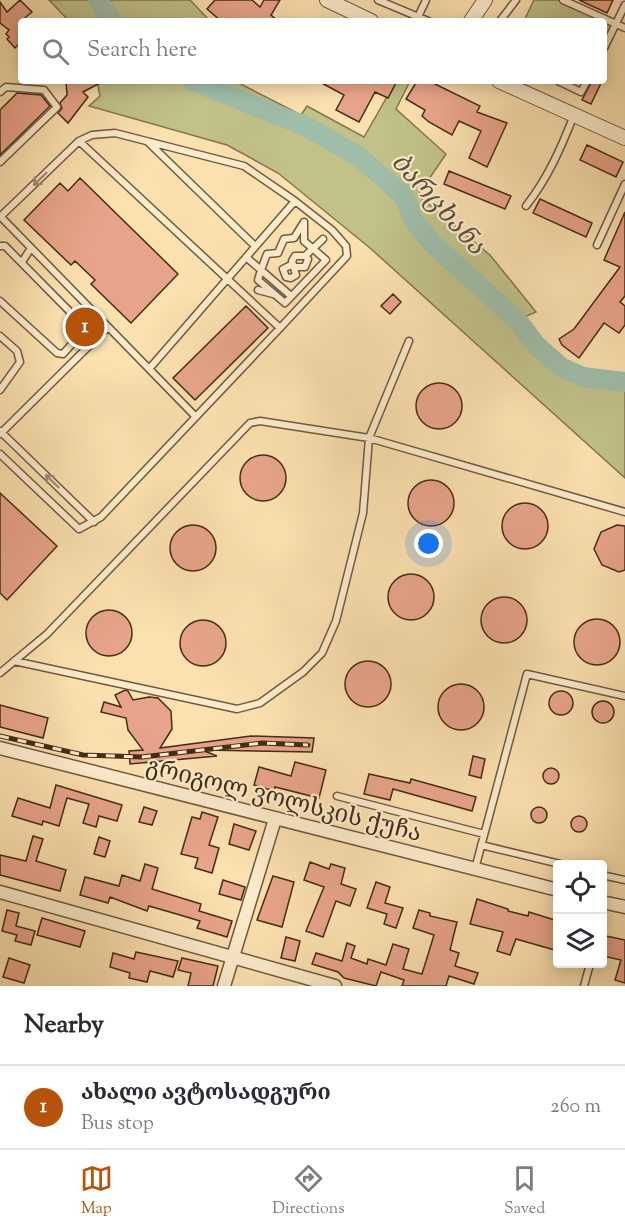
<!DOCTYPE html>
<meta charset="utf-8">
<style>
:root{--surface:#fff;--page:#f7f7f7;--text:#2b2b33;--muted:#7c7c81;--line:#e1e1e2;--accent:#b45309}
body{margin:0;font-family:"Sorts Mill Goudy","Noto Serif Georgian",serif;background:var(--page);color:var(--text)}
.controls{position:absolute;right:18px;bottom:18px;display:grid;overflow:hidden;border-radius:6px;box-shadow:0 3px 15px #0003}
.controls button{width:54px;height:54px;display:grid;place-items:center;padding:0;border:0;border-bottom:2px solid var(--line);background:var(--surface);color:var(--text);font:30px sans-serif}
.you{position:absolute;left:429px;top:544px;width:21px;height:21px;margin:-15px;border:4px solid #fff;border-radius:50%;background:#1a73e8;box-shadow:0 0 0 9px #1a73e833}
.badge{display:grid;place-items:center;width:39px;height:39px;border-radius:50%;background:var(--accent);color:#fff;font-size:20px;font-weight:700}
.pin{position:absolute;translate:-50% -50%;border:3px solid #fff;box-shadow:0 2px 6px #0006}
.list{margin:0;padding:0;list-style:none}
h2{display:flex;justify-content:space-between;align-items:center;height:78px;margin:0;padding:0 24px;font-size:26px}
h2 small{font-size:20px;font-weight:400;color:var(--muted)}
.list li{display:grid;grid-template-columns:39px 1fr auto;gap:18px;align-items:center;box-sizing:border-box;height:84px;padding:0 24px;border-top:2px solid var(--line)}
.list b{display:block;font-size:22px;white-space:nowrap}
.list p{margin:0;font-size:20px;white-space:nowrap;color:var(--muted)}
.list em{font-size:20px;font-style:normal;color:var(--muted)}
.icon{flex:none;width:33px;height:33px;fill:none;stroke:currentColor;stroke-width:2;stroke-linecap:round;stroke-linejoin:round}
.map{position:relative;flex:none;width:625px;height:986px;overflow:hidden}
.search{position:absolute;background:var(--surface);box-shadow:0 3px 15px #0003;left:18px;right:18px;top:18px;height:66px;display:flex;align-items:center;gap:15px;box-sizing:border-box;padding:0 21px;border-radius:6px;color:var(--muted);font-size:22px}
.sheet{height:162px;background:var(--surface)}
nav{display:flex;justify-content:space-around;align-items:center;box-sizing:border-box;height:84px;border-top:2px solid var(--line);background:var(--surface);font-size:16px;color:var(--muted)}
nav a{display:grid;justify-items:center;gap:3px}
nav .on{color:var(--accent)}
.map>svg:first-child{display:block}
.green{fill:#c1c189;stroke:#827650;stroke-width:1.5}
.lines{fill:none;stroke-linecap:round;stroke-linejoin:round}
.river{stroke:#9fbda9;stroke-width:20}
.building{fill:#e8a48a;stroke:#442c16;stroke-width:1.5}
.service-casing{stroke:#72593c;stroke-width:9}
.minor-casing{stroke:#72593c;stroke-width:15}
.tertiary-casing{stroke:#72593c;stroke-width:16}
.service{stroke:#fcebcc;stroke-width:6}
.minor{stroke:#fcebcc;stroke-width:12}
.tertiary{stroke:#fcebcc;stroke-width:14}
.rail-casing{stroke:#442c16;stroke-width:5}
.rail{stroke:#fcebcc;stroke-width:3;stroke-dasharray:9;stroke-linecap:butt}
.oneway{stroke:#a08c71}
.labels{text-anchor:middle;stroke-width:4.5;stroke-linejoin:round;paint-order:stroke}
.street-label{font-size:24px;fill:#442c16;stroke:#fcebcc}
.water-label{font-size:26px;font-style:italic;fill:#5b503b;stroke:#fcebcc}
</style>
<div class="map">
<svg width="625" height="986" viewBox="0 0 625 986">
<rect width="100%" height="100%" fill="#fbe0b0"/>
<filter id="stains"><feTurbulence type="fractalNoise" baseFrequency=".00333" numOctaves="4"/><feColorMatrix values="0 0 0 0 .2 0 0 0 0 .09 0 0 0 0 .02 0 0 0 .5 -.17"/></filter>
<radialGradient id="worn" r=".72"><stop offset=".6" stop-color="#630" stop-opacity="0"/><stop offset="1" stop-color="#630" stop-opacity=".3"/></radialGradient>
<path class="green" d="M49,0H190L210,21H69Z
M534,0H563L616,24L604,48V21H524Z
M97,81H235L301,115L307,106L364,137L396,81H410L396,109L446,154L418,195L490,255L536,312L517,320C548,362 571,381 625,382V478L370,248L278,173L227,145L89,106L100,96Z"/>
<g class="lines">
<path class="river" d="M98,0L112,21
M193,81L305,126L358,156L403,195L414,221L432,243L517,320L536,345L561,367L583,377L625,382"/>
</g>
<path class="building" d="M20,0L32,12L21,21V42L15,48L7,39L9,37L6,34L9,30L0,23V2L7,12Z
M215,0H252L260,7L264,0H280L271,15L278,21H221L207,9Z
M579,0H613L607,13Z
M66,81L100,83L83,92L88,97L68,123L58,113L62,108L60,103L67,95Z
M318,81H397L388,98L375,92L359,122L336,110L344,95Z
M417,81H429L480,106L477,112L507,123L487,167L469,158L481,131L459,121L452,135L429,122L422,116L425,110L406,99Z
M592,81H602L591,104L582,100Z
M17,93L41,95L50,106L0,155V110Z
M587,145L623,162L616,177L580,160Z
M449,171L511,196L505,209L444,184Z
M80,178L178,274L131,323L91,284L95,280L75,261L71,265L24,220L60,183L68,191Z
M540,199L592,223L586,237L533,213Z
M625,212V296L620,302L625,306V325L619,333L604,323L579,358L562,345L559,339L574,329L620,267L604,260Z
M393,294L401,302L390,314L381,306Z
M246,306L268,328L195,400L173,378Z
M416 406a23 23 0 1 1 46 0a23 23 0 1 1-46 0Z
M240 478a23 23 0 1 1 46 0a23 23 0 1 1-46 0Z
M408 503a23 23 0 1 1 46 0a23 23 0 1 1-46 0Z
M0,493L57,546L7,600L0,593Z
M502 526a23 23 0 1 1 46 0a23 23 0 1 1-46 0Z
M170 548a23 23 0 1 1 46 0a23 23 0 1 1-46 0Z
M617,525L625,526V570L619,572L602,565L594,549L601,532Z
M388 597a23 23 0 1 1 46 0a23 23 0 1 1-46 0Z
M481 620a23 23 0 1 1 46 0a23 23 0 1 1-46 0Z
M86 633a23 23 0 1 1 46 0a23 23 0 1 1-46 0Z
M574 642a23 23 0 1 1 46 0a23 23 0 1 1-46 0Z
M180 643a23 23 0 1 1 46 0a23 23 0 1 1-46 0Z
M345 684a23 23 0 1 1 46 0a23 23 0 1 1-46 0Z
M438 707a23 23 0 1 1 46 0a23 23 0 1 1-46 0Z
M125,690L128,691L133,700L149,697L158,698L171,711L172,729L160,748L251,736L314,738L312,752L202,750L217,756L130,764L129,751L143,750L128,730L126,718L101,712L104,702L121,707L115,695Z
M549 703a12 12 0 1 1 24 0a12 12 0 1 1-24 0Z
M592 712a11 11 0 1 1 22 0a11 11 0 1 1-22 0Z
M0,705L48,718L43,738L0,727Z
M473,756L485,759L481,778L469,775Z
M295,762L326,770L319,798L275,787L274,791L254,785L259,767L291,776Z
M543 776a8 8 0 1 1 16 0a8 8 0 1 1-16 0Z
M369,774L410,783L411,779L476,797L472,811L393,789L390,800L364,794Z
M56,785L122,805L117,821L99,816L96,827L83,823L89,804L67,798L59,826L43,821L42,825L12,816L18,798L50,808Z
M531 815a8 8 0 1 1 16 0a8 8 0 1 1-16 0Z
M144,807L157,811L152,825L139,822Z
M202,812L218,817L209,845L219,848L212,873L195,868L198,858L181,854L192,817L200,819Z
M571 824a8 8 0 1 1 16 0a8 8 0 1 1-16 0Z
M234,824L256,831L249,850L229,844Z
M33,836L43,839L36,861L66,870L60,891L0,875V855L26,861Z
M99,837L110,841L105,857L94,854Z
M310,862L329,869L331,864L345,868L341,884L356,889L350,906L336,901L323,937L306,931L324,887L304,880Z
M145,864L158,868L152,889L201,904L199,911L232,921L227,937L197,928L200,921L180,915L149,906L147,911L110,897L108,903L80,895L85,877L119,886L122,875L140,881Z
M273,876L294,882L282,927L257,920Z
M223,880L245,887L241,900L219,894Z
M376,882L390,887L385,903L403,908L396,928L384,924L387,914L367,908Z
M477,899L508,909V911L528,916L529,912L558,921V951L516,939L510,955L497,951L503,932L470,924Z
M7,910L19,913L16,926L35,931L31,945L15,941L17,935L2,931Z
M419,910L430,913V916L457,922L450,950L459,953L455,966L478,973L474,984L449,976L446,986H402L404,980L381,972L376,986L344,978L338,972L312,964L316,953L342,961L347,943L355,946L351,958L367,964L368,959L386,965L393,944L409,949L403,969L422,974L434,935L413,928Z
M42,918L85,931L80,947L37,935Z
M606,936L625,940V983L615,980L621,960L603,956Z
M286,937L300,941L295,961L281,958Z
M136,952L178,961L173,977L150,971L147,982L129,978L130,973L110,967L113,953L134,959Z
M9,958L30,965L24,983L3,977Z
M182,958L218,966L213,986H188L191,973L178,970Z"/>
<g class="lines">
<defs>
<path id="service" d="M378,0L428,21
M563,0L625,28
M418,17L426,0
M500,21L516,0
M604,48L625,5
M558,81L581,92L587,81
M0,92L6,87L44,90L57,107L0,162
M148,142L255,246
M526,206C548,178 561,148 574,115
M0,217L79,141L92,135L115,133L244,166L295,201L332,230L346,246L347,256L280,328
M1,217L196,417
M597,245L625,184
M0,246H5L86,328L63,354L57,353L0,301
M246,257L261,270L258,280L285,303L326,260L304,241V222L294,238L284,239L278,253L267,254L261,270L291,296
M22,262L31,248
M293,264L283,269L286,277L291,278L296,275L292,261L295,256H305L323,239
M296,267H305L308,259L305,256
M258,290L273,294
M0,336L17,351L20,362L0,390
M149,369L295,201
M0,431L94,522
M0,434L108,327
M0,454L79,529L101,517L280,328L79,141
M14,661L237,709L260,703L303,672L322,653L336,621L363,513L369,438L409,341
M0,673L47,634L250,423L260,421L369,438L625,512
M337,796L484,834
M481,845L560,864
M475,869L527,674L625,696
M602,875L625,880
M584,986L590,964"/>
<path id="minor" d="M0,748L558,890
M0,892L335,986
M602,902L625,907
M224,986L275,819"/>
<path id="tertiary" d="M327,0L371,21
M471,21L485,0
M499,81L625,138"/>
</defs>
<use href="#service" class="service-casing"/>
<use href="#minor" class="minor-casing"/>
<use href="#tertiary" class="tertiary-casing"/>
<use href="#service" class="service"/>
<use href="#minor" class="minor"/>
<use href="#tertiary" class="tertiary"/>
<defs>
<path id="rail" d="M0,736L83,755L142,757L262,743L308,745"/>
</defs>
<use href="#rail" class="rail-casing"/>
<use href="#rail" class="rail"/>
</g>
<defs><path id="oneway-shaft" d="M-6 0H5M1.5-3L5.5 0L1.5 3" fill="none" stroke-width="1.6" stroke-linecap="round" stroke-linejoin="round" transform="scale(1.5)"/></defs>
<g class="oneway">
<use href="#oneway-shaft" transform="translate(40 179) rotate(136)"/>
<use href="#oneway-shaft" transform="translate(52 481) rotate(-136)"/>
</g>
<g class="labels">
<g class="street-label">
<text transform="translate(284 799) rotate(14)" y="8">გრიგოლ ვოლსკის ქუჩა</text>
</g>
<g class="water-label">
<text transform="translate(439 203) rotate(48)" y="9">ბარცხანა</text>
</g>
</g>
<rect width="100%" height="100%" filter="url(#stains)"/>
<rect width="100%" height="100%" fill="url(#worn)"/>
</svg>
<div class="controls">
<button><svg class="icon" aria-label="locate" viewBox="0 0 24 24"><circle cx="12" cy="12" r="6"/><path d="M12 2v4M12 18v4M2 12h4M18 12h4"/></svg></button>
<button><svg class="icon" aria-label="layers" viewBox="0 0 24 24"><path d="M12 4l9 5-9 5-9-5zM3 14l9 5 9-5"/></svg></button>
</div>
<div class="you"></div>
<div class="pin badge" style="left:85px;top:327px">1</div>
<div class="search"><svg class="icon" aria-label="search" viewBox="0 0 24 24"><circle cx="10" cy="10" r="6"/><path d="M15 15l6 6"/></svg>Search here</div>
</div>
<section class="sheet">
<h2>Nearby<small></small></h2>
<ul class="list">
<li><span class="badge">1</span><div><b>ახალი ავტოსადგური</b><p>Bus stop</p></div><em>260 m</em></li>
</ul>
</section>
<nav>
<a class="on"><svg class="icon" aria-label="map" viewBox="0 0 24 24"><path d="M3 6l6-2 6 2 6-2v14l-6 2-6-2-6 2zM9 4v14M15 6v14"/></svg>Map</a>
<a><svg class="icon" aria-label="directions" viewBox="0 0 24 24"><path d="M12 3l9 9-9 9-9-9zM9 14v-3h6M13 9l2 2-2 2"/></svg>Directions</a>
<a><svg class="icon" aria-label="saved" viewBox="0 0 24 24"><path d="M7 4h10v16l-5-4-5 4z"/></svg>Saved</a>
</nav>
